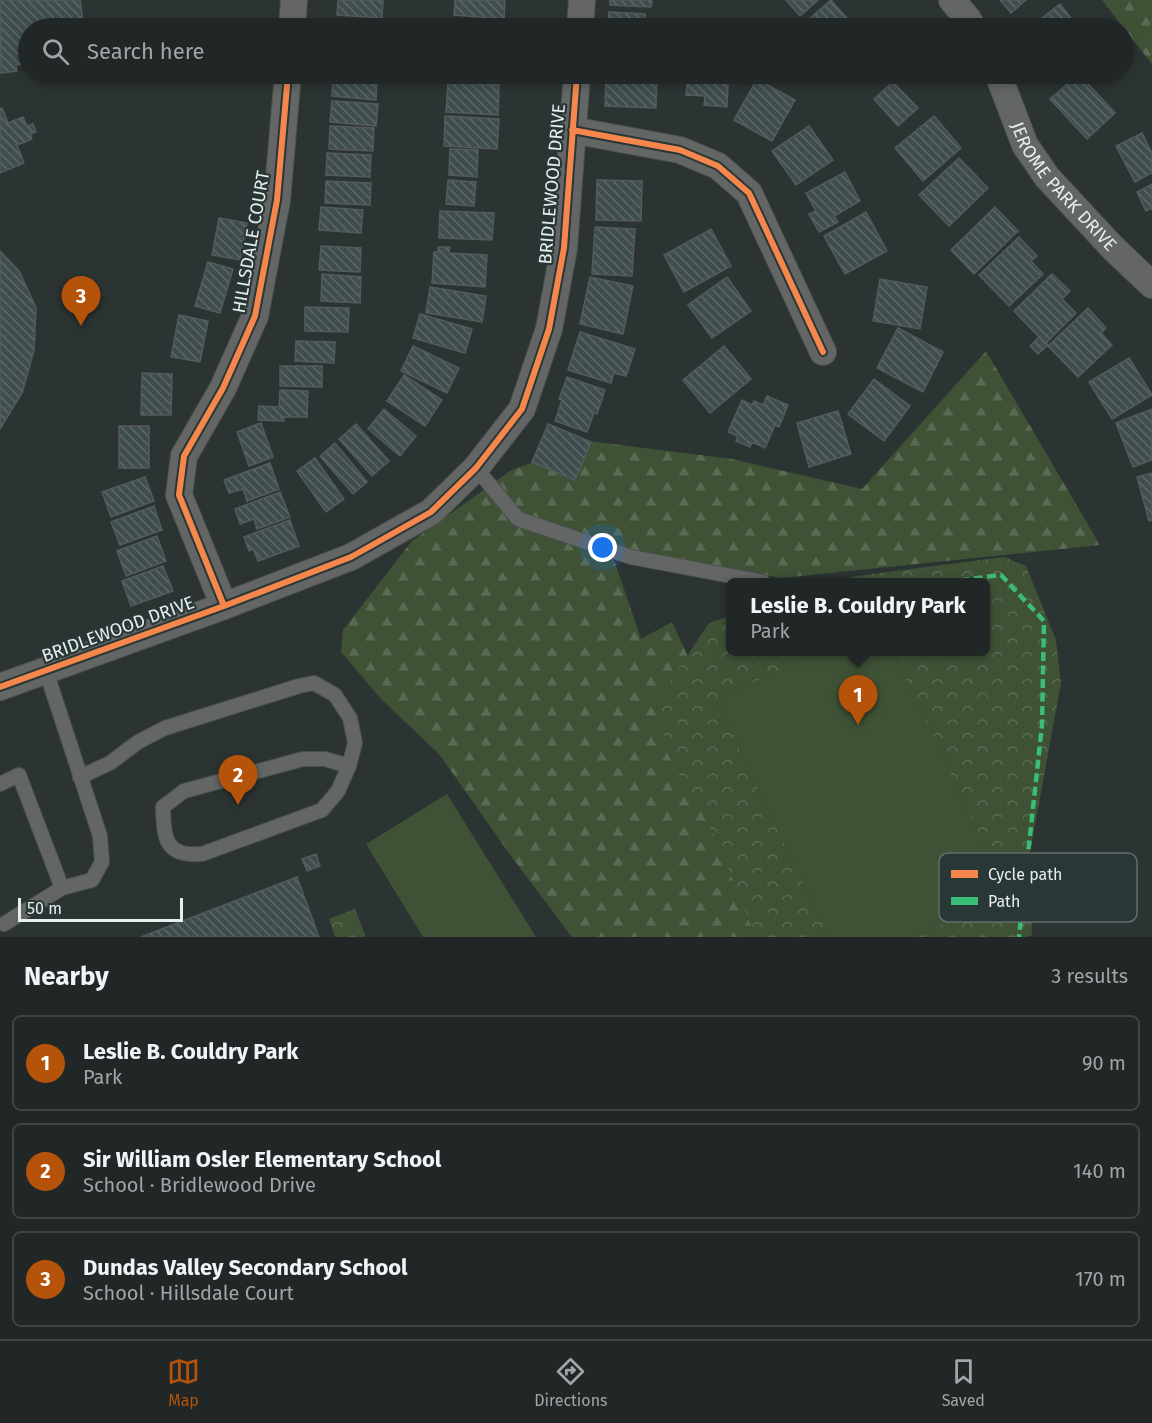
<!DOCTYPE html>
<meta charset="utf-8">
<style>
:root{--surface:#212726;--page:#2d3332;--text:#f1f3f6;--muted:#a2a5a7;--line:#3e4443;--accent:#b45309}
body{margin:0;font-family:"Fira Sans",sans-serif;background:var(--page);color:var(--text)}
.scale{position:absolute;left:18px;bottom:15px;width:165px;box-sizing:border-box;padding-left:6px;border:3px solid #e6efee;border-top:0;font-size:16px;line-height:21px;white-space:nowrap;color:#e6efee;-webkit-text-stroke:4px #293736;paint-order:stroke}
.you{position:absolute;left:603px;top:548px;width:21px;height:21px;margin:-15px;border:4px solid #fff;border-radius:50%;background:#1a73e8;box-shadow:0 0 0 9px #1a73e833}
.badge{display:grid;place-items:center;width:39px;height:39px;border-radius:50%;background:var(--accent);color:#fff;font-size:20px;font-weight:700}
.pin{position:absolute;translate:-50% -50px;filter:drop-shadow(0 2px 3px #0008)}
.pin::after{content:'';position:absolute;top:32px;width:21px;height:18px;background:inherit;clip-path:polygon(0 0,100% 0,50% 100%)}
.popup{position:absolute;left:726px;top:578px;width:264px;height:78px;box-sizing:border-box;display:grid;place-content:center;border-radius:9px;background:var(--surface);filter:drop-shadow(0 2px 4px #0005);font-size:20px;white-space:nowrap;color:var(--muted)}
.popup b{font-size:22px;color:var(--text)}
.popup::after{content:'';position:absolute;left:50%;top:100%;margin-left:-12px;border:12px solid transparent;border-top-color:var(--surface)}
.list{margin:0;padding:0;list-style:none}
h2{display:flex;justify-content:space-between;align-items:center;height:78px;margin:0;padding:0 24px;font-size:26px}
h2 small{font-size:20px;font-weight:400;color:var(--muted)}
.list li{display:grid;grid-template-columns:39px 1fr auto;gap:18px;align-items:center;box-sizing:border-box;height:96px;margin:0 12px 12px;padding:0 12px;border:2px solid var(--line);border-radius:9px}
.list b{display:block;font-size:22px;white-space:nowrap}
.list p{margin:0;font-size:20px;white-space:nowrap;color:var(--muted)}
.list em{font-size:20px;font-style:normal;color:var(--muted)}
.icon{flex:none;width:33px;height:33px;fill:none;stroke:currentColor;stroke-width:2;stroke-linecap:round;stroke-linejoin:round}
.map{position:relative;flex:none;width:1152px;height:937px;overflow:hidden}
.search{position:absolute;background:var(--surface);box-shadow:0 3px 9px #0003;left:18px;right:18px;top:18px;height:66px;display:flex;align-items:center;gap:15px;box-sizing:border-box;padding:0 21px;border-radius:33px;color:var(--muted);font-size:22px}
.sheet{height:402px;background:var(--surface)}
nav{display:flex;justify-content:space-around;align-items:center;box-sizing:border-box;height:84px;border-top:2px solid var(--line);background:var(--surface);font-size:16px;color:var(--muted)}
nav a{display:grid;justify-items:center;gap:3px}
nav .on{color:var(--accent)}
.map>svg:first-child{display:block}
.forest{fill:url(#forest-firs)}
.park{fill:url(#park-crowns)}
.garden{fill:#3f5236}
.building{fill:url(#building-back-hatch);stroke:#545a5b;stroke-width:1.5}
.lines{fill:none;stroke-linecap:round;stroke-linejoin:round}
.lane-casing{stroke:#4b5150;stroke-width:16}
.street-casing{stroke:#4b5150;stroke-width:28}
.lane{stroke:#636665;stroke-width:14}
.street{stroke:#636665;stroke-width:26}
.quiet{stroke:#3abd76;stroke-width:4.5;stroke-dasharray:9 4.5;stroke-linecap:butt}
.cycleway-casing{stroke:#293736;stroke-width:10}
.cycleway{stroke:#f5874c;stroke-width:6}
.labels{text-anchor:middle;stroke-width:4.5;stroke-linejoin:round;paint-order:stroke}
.street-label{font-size:18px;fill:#e6efee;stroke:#293736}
.key{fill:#293736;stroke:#626e6d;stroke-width:1.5}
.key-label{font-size:16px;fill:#e6efee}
</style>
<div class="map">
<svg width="1152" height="937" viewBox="0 0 1152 937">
<defs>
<pattern id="forest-firs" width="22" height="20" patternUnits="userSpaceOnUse" patternTransform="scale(1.5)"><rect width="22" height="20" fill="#3f5236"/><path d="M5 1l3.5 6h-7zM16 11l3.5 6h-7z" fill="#5b6b53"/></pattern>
<pattern id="park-crowns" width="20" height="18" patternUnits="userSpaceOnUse" patternTransform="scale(1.5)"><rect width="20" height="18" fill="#3f5236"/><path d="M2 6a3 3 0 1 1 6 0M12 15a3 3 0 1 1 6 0" fill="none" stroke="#5b6b53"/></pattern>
<pattern id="building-back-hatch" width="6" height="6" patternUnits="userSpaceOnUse" patternTransform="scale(1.5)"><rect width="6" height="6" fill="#404d4f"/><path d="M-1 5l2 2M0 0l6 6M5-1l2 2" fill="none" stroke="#5c6769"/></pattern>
</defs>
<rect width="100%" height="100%" fill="#2c3433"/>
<path class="forest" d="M1102,0H1152V64Z
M986,351L1100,545L781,578L610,548L641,639L672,622L817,937H572L511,856L439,754L381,699L341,652L343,630L412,541L510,471L588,441L732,459L862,489Z"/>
<path class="park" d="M1004,557L1026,566L1056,640L1061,683L1028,863L1032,935L1027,937H761L749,922L717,840L666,751L659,698L709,623L730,616V652H986V582H835L857,576Z
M355,909L366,937H335L329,919Z"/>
<path class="garden" d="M817,652H893L1007,893L915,937H828L716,700Z
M447,794L536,937H423L366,844Z"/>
<path class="building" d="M0,0H80L84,28H28V63L16,65L17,71L1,73Z
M338,0H383L382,18L337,15Z
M455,0H505L504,19L454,15Z
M610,0H652L651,7L610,5Z
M786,0H818L800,16Z
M831,0L852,24L848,28H814L807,21Z
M1000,0H1026L1011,13Z
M1060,4L1079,28H1029Z
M609,12L645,14V28H608Z
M337,20L381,23V28H336Z
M460,22L486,23V28H460Z
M333,74L377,76L376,100L332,96Z
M453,74H484V79H453Z
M606,74H657L656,108L605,106Z
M688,74H722V84H728L727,107L704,105L705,96L686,95Z
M859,74H877L867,83Z
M1049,74H1061L1053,79Z
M1079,74L1115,113L1087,139L1050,99Z
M757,79L795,100L772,141L734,120Z
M448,82L499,85L498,115L446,112Z
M893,82L918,108L898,126L874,99Z
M332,101L378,104L376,126L330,122Z
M2,108L8,123L23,117L27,126L33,124L36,132L30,134L32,139L17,145L24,163L0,173V109Z
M445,116L499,119L497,149L444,146Z
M934,116L961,148L923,181L895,148Z
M330,126L374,128L373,151L329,149Z
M809,126L833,160L796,185L772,151Z
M1142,133L1152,153V173L1135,182L1116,146Z
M450,149L478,150L477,177L449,175Z
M327,153L371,155L370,177L326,175Z
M959,158L988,188L949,226L919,195Z
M845,172L860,201L834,216L838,222L819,232L809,214L816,211L806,193Z
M448,180L476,182L474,206L446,204Z
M597,180L642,181L641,221L596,220Z
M326,181L371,183L370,205L325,203Z
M1152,184V210L1151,208L1146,211L1137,192Z
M321,207L363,210L361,233L319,230Z
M995,207L1018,231L974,274L951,250Z
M440,211L494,213L492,240L439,238Z
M866,212L887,251L845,274L824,236Z
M219,218L247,223L240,260L212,255Z
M595,227L635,229L632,276L592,274Z
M711,229L731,266L684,292L664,255Z
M1019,237L1037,256L1031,261L1043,274L1009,306L979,275Z
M321,246L361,248L360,272L319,270Z
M438,247H450L449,253L487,255L485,287L432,283L434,252H438Z
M0,251L19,271L36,308L34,351L22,393L0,429Z
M208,262L233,269L220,313L195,306Z
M322,274L361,277L360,303L321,301Z
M1052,274L1070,291L1062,299L1076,313L1046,343L1048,345L1038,354L1030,346L1039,337L1014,311Z
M590,277L633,286L623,334L580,324Z
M727,277L751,311L712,338L688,305Z
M880,279L927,287L920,329L873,321Z
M430,287L486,296L482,322L426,313Z
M305,307L349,308L348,332L305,331Z
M1088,308L1106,328L1101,333L1112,345L1078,377L1048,346Z
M420,314L472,329L465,353L413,338Z
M179,315L208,321L200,362L171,357Z
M898,328L943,352L923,392L877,368Z
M580,332L635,349L626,376L614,373L611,383L568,370Z
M296,341L335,342L334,363L295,361Z
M413,346L459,368L447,393L401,371Z
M724,346L751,379L710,413L683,380Z
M1129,358L1152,395L1112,419L1089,382Z
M280,366H322V387L280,386Z
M142,373L172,374L171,415H141Z
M404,375L442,400L425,426L387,401Z
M567,377L605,390L597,414L594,413L587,432L555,421L562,400L559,399Z
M874,379L910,406L884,441L848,414Z
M280,390L308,391L307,417H284V421L258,420L259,406L279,407Z
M767,396L788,405L779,427L775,425L765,448L752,442L750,447L736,441L738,436L728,432L742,400L752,405L754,401L763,405Z
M384,409L416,436L400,456L368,429Z
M1152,409V460L1133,467L1116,423Z
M838,411L851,454L809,467L797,423Z
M261,423L273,457L249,466L237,432Z
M356,424L389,461L372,476L339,439Z
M548,424L591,442L575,480L532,462Z
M119,426H149V468H119Z
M335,443L367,482L353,494L320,456Z
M315,458L344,499L326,512L297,471Z
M270,463L279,489L247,501L243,489L229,493L224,480Z
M1152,473V520L1149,521L1137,477Z
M145,477L154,501L111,517L102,492Z
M280,492L290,517L257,529L254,519L240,524L235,509Z
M154,506L162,530L120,545L111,522Z
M290,520L299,546L258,561L253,549L249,551L244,537Z
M157,536L166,561L126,576L117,551Z
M163,566L173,591L131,606L122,581Z
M316,854L320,866L307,871L302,859Z
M297,877L319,937H141Z"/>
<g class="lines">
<defs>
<path id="lane" d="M476,468L518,519L631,557L763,582
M80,777L110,763L138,742L165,728L299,686L314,683L335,695L350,718L355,743L349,766L338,791L322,810L202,854C165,857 164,839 163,807L184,791L303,759H325L349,766
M0,784L19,775L62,888
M4,924L62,888L92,880L102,862L100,836L46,671"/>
<g id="street">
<path d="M952,0L968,19L973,28"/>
<path d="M292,28L294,0"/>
<path d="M580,28L582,0"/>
<path id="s1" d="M998,74L1025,145L1047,177L1113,248L1152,285"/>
<path d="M572,130L680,150L718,166L749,193L823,352"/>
<path d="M224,606L179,495L184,456L223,388L255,316L277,200L288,74"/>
<path d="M0,687L224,606L351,557L431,512L476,468L522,409L549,329L564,248L577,74"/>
</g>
</defs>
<use href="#lane" class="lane-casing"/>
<use href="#street" class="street-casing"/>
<use href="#lane" class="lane"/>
<use href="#street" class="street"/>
<path class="quiet" d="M947,582L1001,575L1044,621L1042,725L1019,937"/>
<defs>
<path id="cycleway" d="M572,130L680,150L718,166L749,193L823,352
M224,606L179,495L184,456L223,388L255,316L277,200L288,74
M0,687L224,606L351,557L431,512L476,468L522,409L549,329L564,248L577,74"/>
</defs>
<use href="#cycleway" class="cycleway-casing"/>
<use href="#cycleway" class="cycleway"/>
</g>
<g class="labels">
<g class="street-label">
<text transform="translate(552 184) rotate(-85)" y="6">BRIDLEWOOD DRIVE</text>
<text dy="6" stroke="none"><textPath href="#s1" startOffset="132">JEROME PARK DRIVE</textPath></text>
<text transform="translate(251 242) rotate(-80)" y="6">HILLSDALE COURT</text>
<text transform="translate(118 629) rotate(-20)" y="6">BRIDLEWOOD DRIVE</text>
</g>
</g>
<rect x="939" y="853" width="198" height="69" rx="9" class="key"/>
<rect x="951" y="870" width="27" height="8" fill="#f5874c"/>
<rect x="951" y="897" width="27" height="8" fill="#3abd76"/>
<g class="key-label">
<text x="988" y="880">Cycle path</text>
<text x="988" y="907">Path</text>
</g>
</svg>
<div class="scale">50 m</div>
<div class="you"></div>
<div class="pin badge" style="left:858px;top:725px">1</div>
<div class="popup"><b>Leslie B. Couldry Park</b>Park</div>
<div class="pin badge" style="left:238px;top:805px">2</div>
<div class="pin badge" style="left:81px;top:326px">3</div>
<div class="search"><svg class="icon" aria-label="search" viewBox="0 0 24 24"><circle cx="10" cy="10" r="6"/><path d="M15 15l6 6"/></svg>Search here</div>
</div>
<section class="sheet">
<h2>Nearby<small>3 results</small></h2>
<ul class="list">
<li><span class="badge">1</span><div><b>Leslie B. Couldry Park</b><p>Park</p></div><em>90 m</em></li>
<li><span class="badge">2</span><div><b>Sir William Osler Elementary School</b><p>School · Bridlewood Drive</p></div><em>140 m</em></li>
<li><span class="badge">3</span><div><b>Dundas Valley Secondary School</b><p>School · Hillsdale Court</p></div><em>170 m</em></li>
</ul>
</section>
<nav>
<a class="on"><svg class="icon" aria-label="map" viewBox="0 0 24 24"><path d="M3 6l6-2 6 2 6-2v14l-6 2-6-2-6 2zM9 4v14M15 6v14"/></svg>Map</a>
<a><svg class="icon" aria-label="directions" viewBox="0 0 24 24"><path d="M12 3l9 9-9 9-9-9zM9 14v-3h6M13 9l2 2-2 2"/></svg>Directions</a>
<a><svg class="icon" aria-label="saved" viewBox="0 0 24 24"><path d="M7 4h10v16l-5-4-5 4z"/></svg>Saved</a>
</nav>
